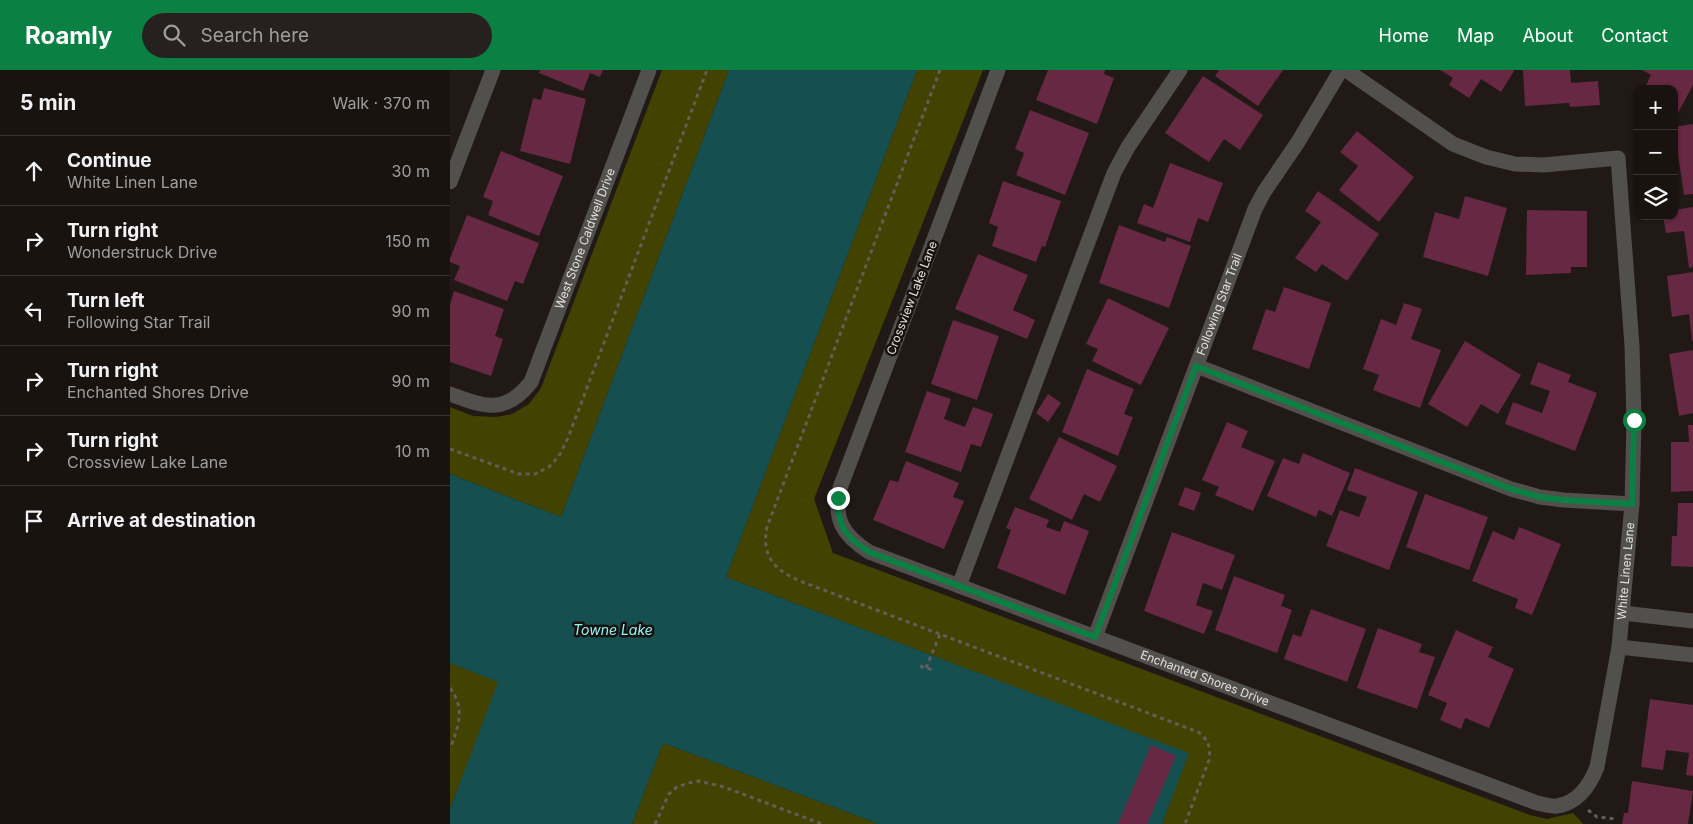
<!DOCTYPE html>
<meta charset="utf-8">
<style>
:root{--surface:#191310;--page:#26201e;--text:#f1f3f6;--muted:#9f9e9f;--line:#373230;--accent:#0b8043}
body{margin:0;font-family:Inter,sans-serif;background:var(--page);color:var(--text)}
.controls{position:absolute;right:15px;top:15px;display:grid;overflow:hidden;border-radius:10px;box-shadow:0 1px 4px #0004}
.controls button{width:45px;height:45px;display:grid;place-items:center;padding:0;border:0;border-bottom:1px solid var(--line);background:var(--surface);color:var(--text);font:25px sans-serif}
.stop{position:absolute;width:15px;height:15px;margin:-11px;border:4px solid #0b8043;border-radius:50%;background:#fff}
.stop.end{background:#0b8043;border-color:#fff;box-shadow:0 1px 5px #0008}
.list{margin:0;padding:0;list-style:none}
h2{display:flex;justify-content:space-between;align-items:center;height:65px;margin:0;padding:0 20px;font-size:21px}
h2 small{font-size:16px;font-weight:400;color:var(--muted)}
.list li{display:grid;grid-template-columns:32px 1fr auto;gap:15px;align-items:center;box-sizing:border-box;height:70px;padding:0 20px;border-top:1px solid var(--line)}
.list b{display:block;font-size:19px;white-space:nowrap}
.list p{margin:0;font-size:16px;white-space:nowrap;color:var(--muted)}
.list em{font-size:16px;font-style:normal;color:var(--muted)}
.icon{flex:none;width:28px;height:28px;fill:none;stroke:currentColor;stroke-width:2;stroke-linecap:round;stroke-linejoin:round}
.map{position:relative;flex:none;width:1243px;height:754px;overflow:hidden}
header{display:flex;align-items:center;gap:30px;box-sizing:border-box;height:70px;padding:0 25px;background:var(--accent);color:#fff}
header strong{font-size:24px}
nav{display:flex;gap:28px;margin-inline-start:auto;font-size:18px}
.search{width:350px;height:45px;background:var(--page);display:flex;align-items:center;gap:12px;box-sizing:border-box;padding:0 18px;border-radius:28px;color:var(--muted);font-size:19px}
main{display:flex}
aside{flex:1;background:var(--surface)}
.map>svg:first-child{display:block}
.green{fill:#424300}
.water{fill:#164f50}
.building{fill:#662842}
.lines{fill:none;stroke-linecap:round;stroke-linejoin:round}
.path{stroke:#645d5a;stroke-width:3;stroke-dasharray:4 4;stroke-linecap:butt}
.minor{stroke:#51504c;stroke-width:15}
.route{stroke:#0b8043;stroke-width:6}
.labels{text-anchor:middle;stroke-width:5;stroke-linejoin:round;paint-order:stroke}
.street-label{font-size:12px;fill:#e5dfdd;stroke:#18100d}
.water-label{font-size:14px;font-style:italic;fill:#8ef9fc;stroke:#18100d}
</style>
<header>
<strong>Roamly</strong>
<div class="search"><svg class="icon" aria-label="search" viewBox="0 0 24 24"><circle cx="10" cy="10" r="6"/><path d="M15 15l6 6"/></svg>Search here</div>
<nav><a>Home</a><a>Map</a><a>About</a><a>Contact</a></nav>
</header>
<main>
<aside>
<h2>5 min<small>Walk · 370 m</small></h2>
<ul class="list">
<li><svg class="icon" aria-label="ahead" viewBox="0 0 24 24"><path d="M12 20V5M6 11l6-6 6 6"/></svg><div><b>Continue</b><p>White Linen Lane</p></div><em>30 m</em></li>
<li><svg class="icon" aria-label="right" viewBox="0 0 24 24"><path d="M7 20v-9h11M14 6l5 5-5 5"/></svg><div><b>Turn right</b><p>Wonderstruck Drive</p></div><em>150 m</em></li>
<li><svg class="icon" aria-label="left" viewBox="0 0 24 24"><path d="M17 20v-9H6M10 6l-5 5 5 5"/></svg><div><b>Turn left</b><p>Following Star Trail</p></div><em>90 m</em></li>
<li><svg class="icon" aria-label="right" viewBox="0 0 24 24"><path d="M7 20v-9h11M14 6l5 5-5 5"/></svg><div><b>Turn right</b><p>Enchanted Shores Drive</p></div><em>90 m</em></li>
<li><svg class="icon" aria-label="right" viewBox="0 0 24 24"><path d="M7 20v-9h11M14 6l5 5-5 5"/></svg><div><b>Turn right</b><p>Crossview Lake Lane</p></div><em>10 m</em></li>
<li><svg class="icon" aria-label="arrive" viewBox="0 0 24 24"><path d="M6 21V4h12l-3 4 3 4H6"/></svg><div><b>Arrive at destination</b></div></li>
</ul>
</aside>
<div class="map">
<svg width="1243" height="754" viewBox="0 0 1243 754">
<rect width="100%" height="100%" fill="#211916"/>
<path class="green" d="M212,0H279L111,447L0,404V337L23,346L46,347L62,344L79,334L91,318Z
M467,0H533L364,429L383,483L1080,745L1097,749L1123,743L1133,754H712L738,683L276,507Z
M0,593L49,612L0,739Z
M213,673L429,754H182Z"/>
<path class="water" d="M279,0H467L276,507L739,683L712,754H429L213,673L182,754H0V739L48,612L0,593V404L111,447Z"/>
<path class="building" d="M90,0H153L150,7L140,3L133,21L89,3Z
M598,0H655L654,4L664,8L647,54L586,30Z
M769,0H833L808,36L765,6Z
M990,0H1063L1064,1L1051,22L1031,9L1019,28L999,15L1003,8Z
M1073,0H1120L1121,13L1148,11L1150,35L1120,37L1119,33L1075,36Z
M1192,0H1243V15L1227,45L1224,43V19H1194L1201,5Z
M753,6L813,45L790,80L774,69L759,92L715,63Z
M94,18L136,29L120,94L70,81L83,28L91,30Z
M580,40L639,63L615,125L566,105L574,83L565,79Z
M1243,54V124L1234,125L1224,57Z
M907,61L964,107L929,152L889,120L908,96L890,82Z
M51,81L113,106L89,166L38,145L43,131L33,127Z
M720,93L773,113L758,152L748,148L740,172L687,153L694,134L703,138Z
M553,111L611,131L595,177L592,176L586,192L542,176L548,157L539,153Z
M868,121L929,164L897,211L872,194L866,202L845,188L871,152L855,141Z
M1015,126L1057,138L1038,206L973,187L985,142L1009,149Z
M1243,137V197L1239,198L1234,161L1216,163L1213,146H1224V140Z
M1077,140L1137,141V197H1121V203L1076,205Z
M17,145L89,173L73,214L65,211L57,231L4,210L10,196L0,192V189Z
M669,155L715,172L717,167L741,176L719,238L649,213Z
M528,184L578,205L563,240L585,250L577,269L505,239Z
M1243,202V271H1242L1239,244L1222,247L1217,206Z
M834,217L881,233L859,299L802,279L816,239L825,242Z
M4,221L54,239L45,266L53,269L41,306L0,292V235Z
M658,228L719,258L691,315L642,291L648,279L636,274Z
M954,233L972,239L961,269L991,280L970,338L923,320L929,305L913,299L931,249L946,255Z
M503,250L549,266L527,330L481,314Z
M1015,271L1071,305L1048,344L1031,334L1017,357L978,334Z
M1243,280V343L1229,346L1219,284Z
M1088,292L1121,305L1118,312L1147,323L1125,381L1055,354L1063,332L1092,343L1100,321L1080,314Z
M637,299L684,319L674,344L683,347L668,386L612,362Z
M477,321L501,329L494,349L515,357L523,337L543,344L531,377L521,374L511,402L455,382Z
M598,324L611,333L598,352L586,343Z
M777,352L798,361L791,377L825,391L803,441L765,425L769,417L752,410Z
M1238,355H1243V421L1221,422V372H1239Z
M609,367L667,396L650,432L634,424L622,450L579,429Z
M853,383L900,403L882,446L869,440L866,447L817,426L833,388L849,394Z
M456,391L509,413L503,427L514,431L494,479L423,450L440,410L448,412Z
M905,398L968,422L939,500L876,476L890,440L909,447L917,427L897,420Z
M735,417L751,423L744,441L728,435Z
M975,424L1038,447L1019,500L956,477Z
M1228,433H1243V497L1221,496L1222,466H1227Z
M565,437L599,450L596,457L610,462L614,451L639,461L615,525L547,498L561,460L556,458Z
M1069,457L1111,474L1082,545L1065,538L1068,529L1022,511L1043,461L1064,470Z
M722,462L785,485L772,520L753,513L746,535L763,541L754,564L694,541Z
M784,506L835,525L831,536L842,540L827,583L765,560Z
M861,539L916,559L897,612L834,589L843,564L851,567Z
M928,558L972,574L969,582L985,587L967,639L907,618Z
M1006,560L1043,577L1038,587L1064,599L1039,658L1015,648L1011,659L990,650L997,633L978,625Z
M1200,629L1243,635V706L1236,705L1239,683L1216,680L1213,700L1191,697Z
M701,675L726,686L697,754H668Z
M1182,711L1243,721L1238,754H1172L1174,743H1178Z"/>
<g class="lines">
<path class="path" d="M490,0L317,457C311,487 325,500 350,511L748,662C758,669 761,677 759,690L735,754
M0,379L69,404H85L99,397L109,386L118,368L257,0
M470,596L483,600
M476,598L490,564
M0,618C16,639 8,657 0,679
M1138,740L1147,747L1167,749
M205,754L219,724L227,717L238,713L249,711L274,717L372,754"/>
<g class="minor">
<path id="s1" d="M548,0L390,418C383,450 393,465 419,482L1087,733C1093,734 1101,737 1107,736C1128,733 1140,715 1147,697L1169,577L1182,434L1184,350L1182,276L1168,88L1094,95L1065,94L1036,87L1003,74L896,0"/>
<path d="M0,112L43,0"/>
<path d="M747,296L1061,419L1090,427L1114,430L1182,434"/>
<path id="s2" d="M0,324C35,337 55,345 81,312L199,0"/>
<path d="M509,516L664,103L678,77L730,0"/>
<path d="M1173,543L1243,551"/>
<path id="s3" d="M645,567L805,139L814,122L848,72L891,0"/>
<path d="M1169,577L1243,585"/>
</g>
</g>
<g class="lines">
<path class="route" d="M388,428C387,457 396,467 419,482L645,567L746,296L1061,419L1090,427L1114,430L1182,434L1184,350"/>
</g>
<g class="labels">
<g class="street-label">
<text dy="4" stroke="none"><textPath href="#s2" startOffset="244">West Stone Caldwell Drive</textPath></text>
<text transform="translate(462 228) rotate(-69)" y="4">Crossview Lake Lane</text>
<text dy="4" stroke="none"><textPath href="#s3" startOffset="355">Following Star Trail</textPath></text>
<text dy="4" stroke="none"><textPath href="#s1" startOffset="1514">White Linen Lane</textPath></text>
<text dy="4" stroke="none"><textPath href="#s1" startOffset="882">Enchanted Shores Drive</textPath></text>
</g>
<g class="water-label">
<text x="163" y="565">Towne Lake</text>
</g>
</g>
</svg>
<div class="controls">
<button>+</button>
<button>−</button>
<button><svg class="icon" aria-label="layers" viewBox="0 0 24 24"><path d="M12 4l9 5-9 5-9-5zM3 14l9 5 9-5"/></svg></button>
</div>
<div class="stop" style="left:1184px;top:350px"></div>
<div class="stop end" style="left:388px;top:428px"></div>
</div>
</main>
